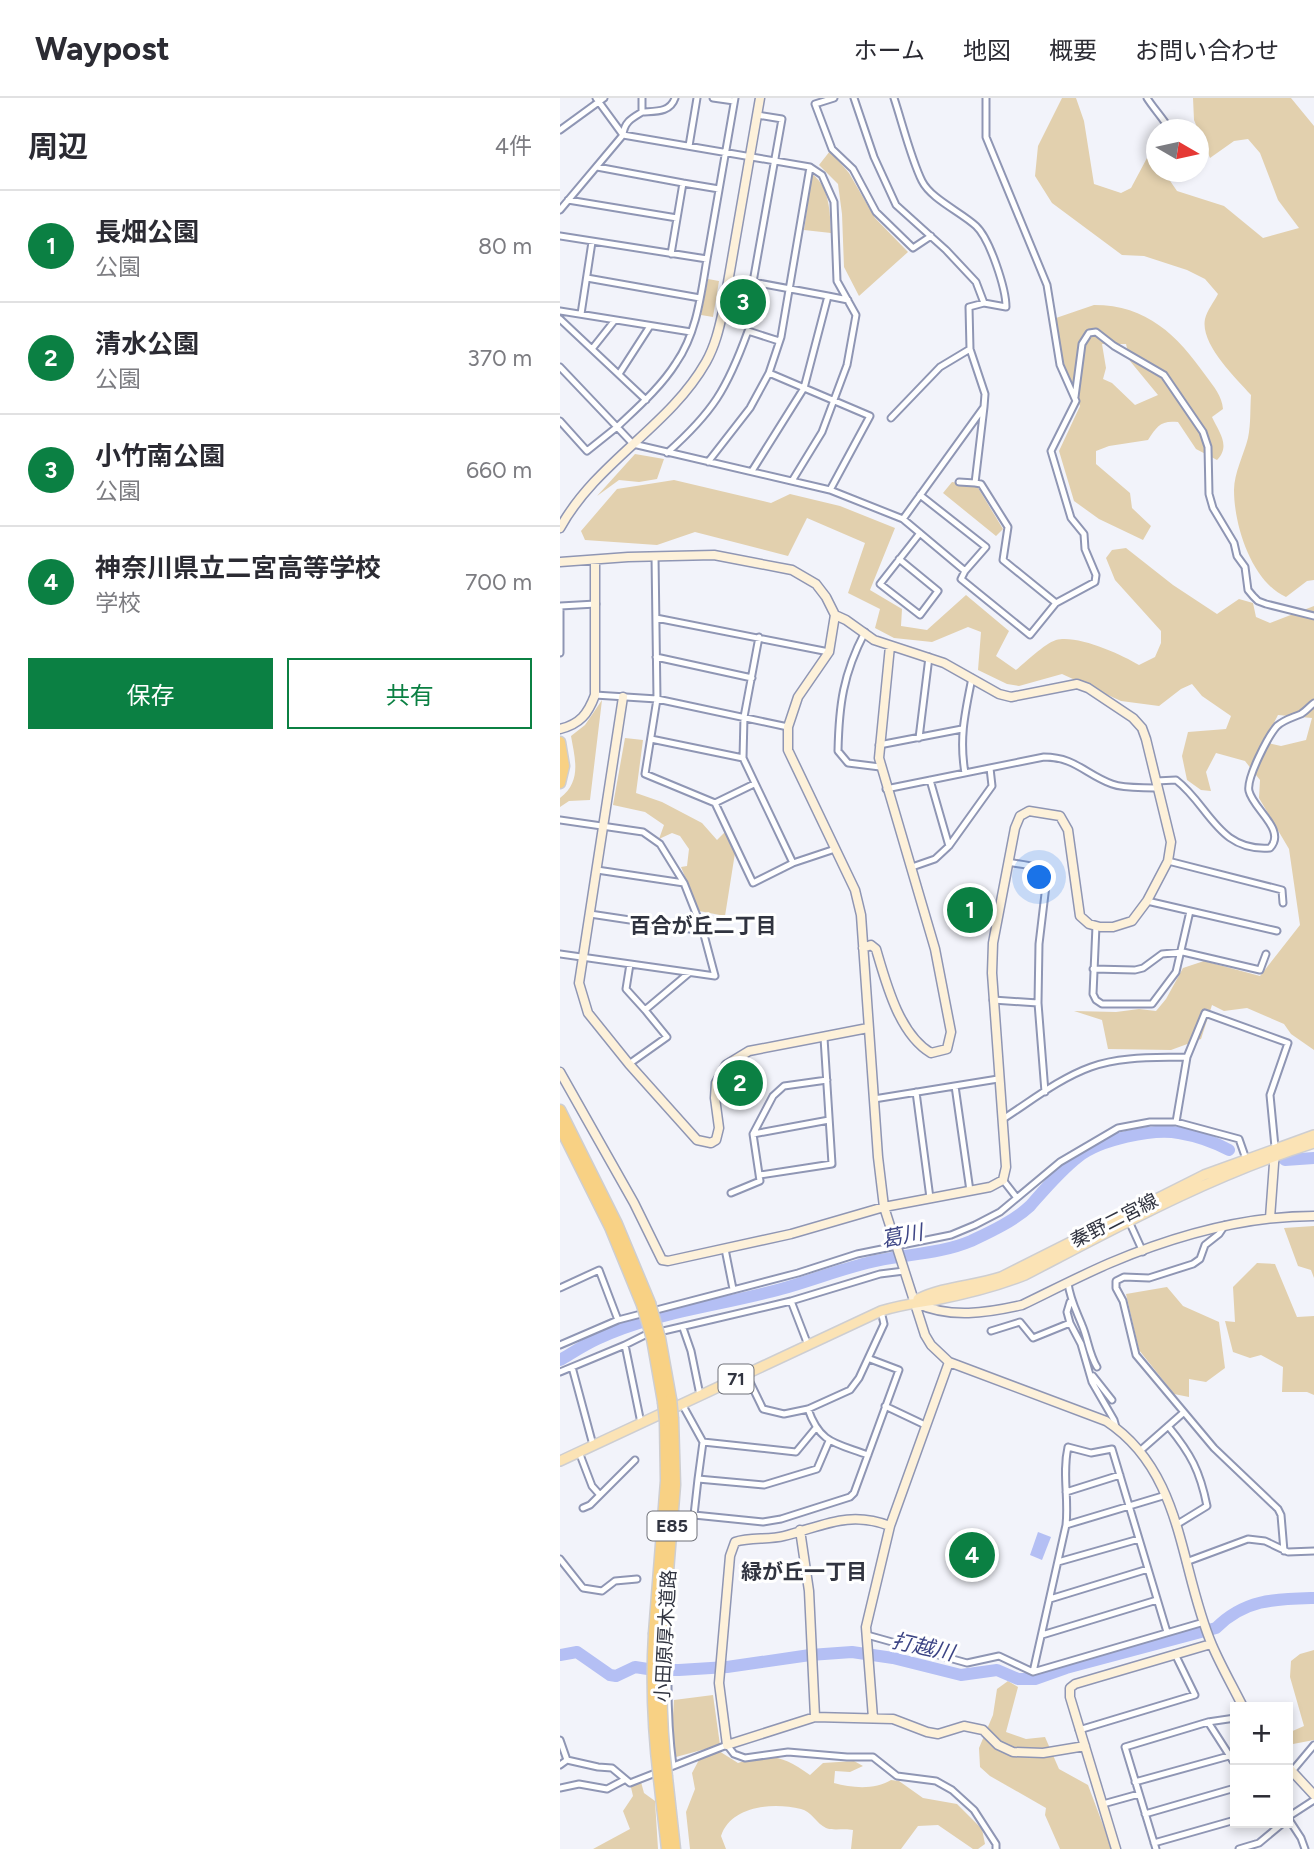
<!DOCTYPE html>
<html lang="ja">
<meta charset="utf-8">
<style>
:root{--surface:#fff;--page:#f2f2f3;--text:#2b2b33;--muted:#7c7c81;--line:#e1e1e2;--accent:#0b8043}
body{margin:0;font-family:Figtree,"Noto Sans JP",sans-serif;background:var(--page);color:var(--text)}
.controls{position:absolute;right:21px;bottom:21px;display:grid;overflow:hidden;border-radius:0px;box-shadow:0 4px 10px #0003}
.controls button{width:63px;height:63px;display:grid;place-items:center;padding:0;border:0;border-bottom:2px solid var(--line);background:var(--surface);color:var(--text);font:35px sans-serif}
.compass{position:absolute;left:586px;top:21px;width:63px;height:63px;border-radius:50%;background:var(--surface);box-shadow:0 4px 10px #0003;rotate:99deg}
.you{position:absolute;left:480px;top:780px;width:24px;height:24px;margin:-18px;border:5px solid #fff;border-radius:50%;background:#1a73e8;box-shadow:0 0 0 10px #1a73e833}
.badge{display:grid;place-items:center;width:46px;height:46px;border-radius:50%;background:var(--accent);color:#fff;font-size:23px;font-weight:700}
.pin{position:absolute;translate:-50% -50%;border:4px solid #fff;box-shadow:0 2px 7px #0006}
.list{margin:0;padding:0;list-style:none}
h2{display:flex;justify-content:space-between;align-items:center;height:91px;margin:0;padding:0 28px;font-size:30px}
h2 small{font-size:23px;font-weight:400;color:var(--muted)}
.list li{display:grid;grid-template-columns:46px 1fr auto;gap:21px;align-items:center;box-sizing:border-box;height:112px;padding:0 28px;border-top:2px solid var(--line)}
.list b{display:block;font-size:26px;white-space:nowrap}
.list p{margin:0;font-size:23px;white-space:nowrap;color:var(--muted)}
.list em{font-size:23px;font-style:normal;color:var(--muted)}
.actions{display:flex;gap:14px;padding:21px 28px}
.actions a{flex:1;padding:16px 0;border:2px solid var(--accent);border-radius:0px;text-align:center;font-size:24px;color:var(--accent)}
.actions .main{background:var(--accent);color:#fff}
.map{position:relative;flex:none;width:754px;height:1751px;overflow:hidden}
header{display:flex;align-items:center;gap:42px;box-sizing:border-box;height:98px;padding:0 35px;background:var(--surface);border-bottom:2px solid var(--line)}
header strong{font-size:33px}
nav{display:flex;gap:38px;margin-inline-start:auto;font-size:24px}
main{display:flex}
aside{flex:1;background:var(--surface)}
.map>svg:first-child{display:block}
.green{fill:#e2d0ae;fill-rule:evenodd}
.water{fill:#b4bff4}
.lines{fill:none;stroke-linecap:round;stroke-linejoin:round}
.river{stroke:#b4bff4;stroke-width:12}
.street-casing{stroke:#8f96b4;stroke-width:9}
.secondary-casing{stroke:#8f96b4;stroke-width:11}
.primary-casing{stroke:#ceced1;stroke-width:12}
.highway-casing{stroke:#ceced1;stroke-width:13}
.street{stroke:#fff;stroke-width:5}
.secondary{stroke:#fdf1da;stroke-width:8}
.primary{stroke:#fbe3b5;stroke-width:9}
.highway{stroke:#f8d184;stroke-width:10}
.highway-bridge-casing{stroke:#ceced1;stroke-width:13;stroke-linecap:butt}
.highway-bridge{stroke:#f8d184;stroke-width:10}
.labels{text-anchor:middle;stroke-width:6;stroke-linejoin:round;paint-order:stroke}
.shield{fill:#fff;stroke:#6f7179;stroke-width:2}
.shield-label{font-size:18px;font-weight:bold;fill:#313440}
.street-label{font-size:19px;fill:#313440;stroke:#fff}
.neighbourhood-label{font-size:21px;font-weight:bold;fill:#313440;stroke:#fff}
.water-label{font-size:21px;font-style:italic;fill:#3d4585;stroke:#fff}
</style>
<header>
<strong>Waypost</strong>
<nav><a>ホーム</a><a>地図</a><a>概要</a><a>お問い合わせ</a></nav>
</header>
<main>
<aside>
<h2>周辺<small>4件</small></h2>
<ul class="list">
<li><span class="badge">1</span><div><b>長畑公園</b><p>公園</p></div><em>80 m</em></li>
<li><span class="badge">2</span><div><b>清水公園</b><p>公園</p></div><em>370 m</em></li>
<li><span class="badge">3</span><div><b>小竹南公園</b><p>公園</p></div><em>660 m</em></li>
<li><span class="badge">4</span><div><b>神奈川県立二宮高等学校</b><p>学校</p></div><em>700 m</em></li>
</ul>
<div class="actions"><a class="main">保存</a><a>共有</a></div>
</aside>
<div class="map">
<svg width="754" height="1751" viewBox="0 0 754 1751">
<rect width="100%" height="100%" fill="#f2f3fa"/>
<path class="green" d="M502,0H516L524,23L534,86L561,95L571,90L587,60L596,68V74H604L617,93L664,108L703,140L739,130L718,102L700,55L688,41L674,43L650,60L634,22L633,0H731L754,28V482L747,483L726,499C692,484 674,428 674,392C674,375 684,356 688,340C691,326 690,311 691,297C675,279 640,246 645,221C647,212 654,204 658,196L645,181L627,172L584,158L562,157L492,105L475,78L478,48Z
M270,53L289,75L315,120L348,154L299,198L284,169L282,116L278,86L259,67Z
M252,76C270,89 270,115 271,135L244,132Z
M148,181L159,183L153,219L141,217Z
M178,189L193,191L185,229L172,224Z
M534,207C587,207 617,237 646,278C654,289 662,298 663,311L652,319C659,334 671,348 657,362L636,351L618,324C601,322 597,328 588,342L549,348L536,353V366L570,395L572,410L591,428L583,442L539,421L514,403L499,353L520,308L505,275L496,220ZM542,246H566L570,263L598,297L575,307L552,285L543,281L546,270Z
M75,356L104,361L97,381L79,384L59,382L37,398Z
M114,382L211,405L230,396L280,408L335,430L310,492L342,511L341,528L367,532L406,497L449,533L436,558L456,572C466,564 484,546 496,542C516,536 561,556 579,567L595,559L601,545V533L555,482L546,460L552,452L566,450L613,487L657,516L679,501L693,505L696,519L710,525L754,508V952L731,936L724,926L687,910L664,913L652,907L641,941L611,952L548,951L542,922L514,913L556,914L579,911L596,913L606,901L623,870L644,863L700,878L740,827L729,751L699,700L700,682L685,663L656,655L646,674L651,693L641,692L627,682L622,658L628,634L666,631L671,618L642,598L632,586L621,591L599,608L561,603L502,576L459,588L447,586L418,572L421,534L408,529L372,544L334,540L315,530L320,511L288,495L305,445L247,420L228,458L135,434L97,447L25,442L21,433L57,391ZM718,617L752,620L746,642L721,648L704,644Z
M392,384L417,388L443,431L436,438L383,395Z
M42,602L30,702L9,703L0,709V700C22,683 15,661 11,638L25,627Z
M65,640L83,642L76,695L102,704L142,725L157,742L165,734L175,755L165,818L139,813L121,769L127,768L129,751L120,738L112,735L99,741L104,727L85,714L53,707Z
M754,1128V1180L751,1172L738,1168L724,1130Z
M697,1165L715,1166L737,1219L754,1218V1297L747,1294H722L723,1269L701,1257L690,1260L673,1254L665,1223L675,1224L673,1189Z
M607,1189L623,1208L659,1224L665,1270L646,1284L629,1281V1299L614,1296L579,1252L566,1196Z
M754,1552V1642L733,1646L728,1635L744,1628L730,1579L731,1563L740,1556Z
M448,1583L458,1589L446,1634L466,1641L485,1639L499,1671L528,1687L552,1751H500L485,1717L486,1710L430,1678L420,1669L419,1650L433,1617L437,1591Z
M153,1597L160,1647L116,1659L112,1634L114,1602Z
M159,1653L178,1665C212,1655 222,1657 250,1677L263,1665L294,1663L303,1668L290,1674L275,1673L274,1685C292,1690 315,1692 331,1682L339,1683L363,1700L397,1706L422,1731L425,1746L418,1751H413L378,1727L358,1728L341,1751H291L293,1732C285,1730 273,1733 266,1730C257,1726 251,1713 241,1711C212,1704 171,1708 161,1738L166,1751H130L126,1714L135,1691L132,1675L140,1660Z
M81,1684L84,1695L95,1703L98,1751H33L70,1731L63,1713L73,1698L70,1685Z"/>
<path class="water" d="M478,1434L491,1439L482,1462L470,1457Z"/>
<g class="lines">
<path class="river" d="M725,1062L754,1060
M0,1262C12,1255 24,1247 37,1241C94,1214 160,1208 221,1191C250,1183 278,1172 307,1165C341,1156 378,1157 411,1143C430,1134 454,1123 470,1108C485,1091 500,1073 518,1059C539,1042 593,1030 619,1035C637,1038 654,1044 669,1052
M0,1557L17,1554L50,1577L56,1578L75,1569L94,1572H119L167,1569L250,1557L292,1554L333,1560L401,1577L437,1572L458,1581H475L506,1570L656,1530C685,1501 715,1501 754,1500"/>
<defs>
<path id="street" d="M36,0L63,37
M153,0L174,3
M274,0L255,6L272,51L293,71L316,114L353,150L371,138
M294,0L314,59L336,107L386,152L416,184L424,205L409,209L410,251L425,296L424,309L343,421
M334,0C342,24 351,61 362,83C371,101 401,114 416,128C430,141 446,191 446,209L424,205
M426,0V39L487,187L500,267L516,303L491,353L511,420L524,436L525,451L536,477L535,484L496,505
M587,0C594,11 603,20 610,32
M82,14C95,13 110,15 115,0
M0,32L44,0
M63,37C64,24 72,20 82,14V0
M129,48L137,0
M37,69L123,85L111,156
M626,74L627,77
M123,85L159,91
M8,102L117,120
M0,112L63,37L250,69L262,77L274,104L277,183L296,217L287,267L262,334L232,383
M0,138L147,161C141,196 137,235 116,265C101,289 77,310 57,329L73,346L270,392L343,421L405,473L401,481L470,537L496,505L443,462L448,429L421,386L415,385L424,309
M147,161L175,0
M27,180L140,200
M268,198L288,202
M0,213L131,234
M21,216L32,144
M0,221L86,302
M32,251L55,222
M0,269L57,329L27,353L0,323
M209,275L310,318L270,392
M59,276L90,228
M515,299L522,246L529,235L536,234L554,248L604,277L643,334L648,349L649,396L653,410L674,445L677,458L685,469L688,492L693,498L698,503L706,506L754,518
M331,320L380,269L410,251
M107,355C153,314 167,291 188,233L219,243
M148,364L190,310L209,275L221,239L250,69
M192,373L244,290L268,198L193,184L222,21L197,17
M399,384L415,385
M360,397L426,449L405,473
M95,458L97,601L85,676L155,705L193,785L233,765L275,751
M339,461L378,493L360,517L320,486L360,435
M96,520L269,554
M305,534C283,576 279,607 278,653L288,665L320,669
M199,539L184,619L183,660L233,765
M0,555V508L36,506
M96,559L192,580
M35,597L97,601L228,629
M359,640L369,559
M91,641L183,660
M319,647L402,631
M405,675C399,640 405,615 412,580
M370,682L389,748
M596,683L616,682C649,707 658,754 710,750C727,732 693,711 689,693C686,681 708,638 717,628C725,621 732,620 741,616C746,613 750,608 754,605
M326,691L484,659C515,659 525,676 552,686C565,691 583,689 597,690
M155,705L194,686
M0,722L83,734L100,746L124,785L143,833L155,878L0,856
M608,763L722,792L723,805
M448,764C461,767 480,766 487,779L479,846L478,905L485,994
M352,769L375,761L389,748L432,688L430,670
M37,772L124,785
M587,803L717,833
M30,816L143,833
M536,828L533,896L536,902L542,906H592L616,874L630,813
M70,866L66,891L85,912
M533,871L575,872L583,870L602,856L623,854L700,872L706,856
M433,902L478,905
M69,966L107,939L85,912L129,875
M395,988L410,1093
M356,994L370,1100
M314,1001L438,981
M443,1021C471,1003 500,980 531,969C561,958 596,960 627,959
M616,1024L627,959L645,915L728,945L710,997L715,1049
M193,1036L269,1022
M200,1077L272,1066L264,940
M443,1082L457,1100
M171,1095L200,1083L193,1036L213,998L224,988L267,982
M568,1121L583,1154
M665,1127L659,1136L645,1147L640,1161L633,1166L589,1180L564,1179L556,1183V1190L563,1203L576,1257L654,1350L718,1411L721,1417L724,1453
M165,1151L173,1191
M508,1185C510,1201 516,1212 522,1227C528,1241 529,1256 537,1269
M0,1190L39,1172L58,1222
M231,1203L248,1247
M510,1204L507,1214L510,1225L521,1246L532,1284L554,1322L556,1329
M123,1230L131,1253L140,1297
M431,1233L460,1224L473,1240L510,1225
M99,1234L231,1203L320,1176L344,1173
M0,1247L58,1222L238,1175L297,1156L391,1137L415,1127L440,1114L500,1064L558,1030L590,1024H616L679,1041L686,1061
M65,1247L89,1235
M12,1269L33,1347
M0,1274L65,1247L81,1325
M186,1276L203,1311L224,1316L248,1311L290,1292L299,1280L324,1226L321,1213
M533,1278L552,1302
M122,1306L143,1344
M325,1308L365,1327
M248,1311C260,1346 276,1345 308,1357
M608,1328C631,1356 640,1373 647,1408L616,1427
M255,1331L236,1354L143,1344L138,1381L204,1387L257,1371L269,1343
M581,1352L623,1315
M19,1354L32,1388L40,1397
M138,1381L134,1417L203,1424L221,1421L290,1399L294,1395L339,1272L310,1261
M506,1394L560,1377
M23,1410L30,1407L75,1362
M506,1427C509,1401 502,1375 508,1349L531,1355L552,1351L607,1534
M0,1461L23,1490L42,1493L55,1483L77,1481
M498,1464L579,1441
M626,1464L688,1441L705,1443L728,1454L754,1453
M490,1501L588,1471
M109,1536C107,1581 107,1624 113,1668
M307,1537L407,1565L439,1558L473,1574L644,1524
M482,1537L597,1502
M473,1574L506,1427L606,1397
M648,1624L675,1666
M519,1632L635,1597L615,1556
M0,1642L7,1662
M0,1667L7,1662L38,1669L52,1670L70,1685L167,1647L174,1656L185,1660L228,1654L287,1659H313L337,1678L376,1683L392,1692L414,1712L436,1746V1751
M728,1678L754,1647
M575,1684L669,1658
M0,1690L19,1686L47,1691L64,1682
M543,1706L579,1696
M585,1716L675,1690
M728,1719L754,1702
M728,1720L741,1740L745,1751
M594,1745L675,1722
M596,1751L565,1649L648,1624L675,1620
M679,1751L699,1745L723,1725"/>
<path id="secondary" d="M0,430C37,363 109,329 146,264C155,248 159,231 163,213L200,0
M0,464L68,459L154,457L232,472L256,486L266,499L275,517L269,554L238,599L228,629V652L295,792L301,817L318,1059L324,1109L365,1237L371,1247L389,1264L546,1323C624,1374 619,1470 652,1547C661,1568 673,1589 683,1609
M63,599L19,885L28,915L69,966L137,1042L151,1045L156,1042L159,1030L155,1000L156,985L166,967L189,953L308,930
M0,631C20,626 28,616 35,597V463
M303,850L311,847L316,851C326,885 339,936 371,955L387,951L391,934L375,851L319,660L330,548
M0,974L74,1105L102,1162L108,1163L231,1136L324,1109L430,1089L443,1082L446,1069L432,875L433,845L455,730L460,718L469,713L500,718L508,732L520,818L529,826L540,829H553L572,823L587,803L608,763L611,744L586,641L582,630L573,620L528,590L517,586L451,599L439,596L384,565L314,542L286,522L275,517
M710,1120L715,1052
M356,1205C390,1221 427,1215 462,1207C491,1193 520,1178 550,1165C614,1138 684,1118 754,1118
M330,1428C289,1412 263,1428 224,1438C208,1442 190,1439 175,1444L170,1458L159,1585L167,1647L255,1619L333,1621L367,1634L378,1636L404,1628L423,1632L438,1647L453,1654L483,1655L525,1648
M240,1432L249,1493L255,1619
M313,1620L306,1529L330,1428L389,1264
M728,1669L754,1697
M556,1751L510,1599V1590L515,1586L651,1546"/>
<path id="primary" d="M358,1201C384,1188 414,1188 441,1179L644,1077L754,1037
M0,1363L321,1213C339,1207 356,1205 375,1202C406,1196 435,1189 465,1177C559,1128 652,1077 754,1045"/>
<path id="highway" d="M0,644L4,668L0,685
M0,1012L57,1126L90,1205
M0,1029L50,1129L82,1207
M100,1240L111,1301
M92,1241L103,1304
M94,1535L106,1383L105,1323
M103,1536L115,1387L113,1321
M107,1679L115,1751
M99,1681L107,1751"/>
</defs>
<use href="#street" class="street-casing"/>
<use href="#secondary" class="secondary-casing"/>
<use href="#primary" class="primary-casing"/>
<use href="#highway" class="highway-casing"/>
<use href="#street" class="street"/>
<use href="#secondary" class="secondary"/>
<use href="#primary" class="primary"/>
<use href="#highway" class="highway"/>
<defs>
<path id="highway-bridge" d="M90,1205L100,1240
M82,1207L92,1241
M111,1301L113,1321
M103,1304L105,1323
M94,1535C91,1585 93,1632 99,1681
M103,1536C100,1584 101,1630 107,1679"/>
</defs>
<use href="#highway-bridge" class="highway-bridge-casing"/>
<use href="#highway-bridge" class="highway-bridge"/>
</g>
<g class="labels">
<g class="shield">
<rect x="158.5" y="1266.5" width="35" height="29" rx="5"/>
<rect x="87.5" y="1413.5" width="49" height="29" rx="5"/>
</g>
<g class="shield-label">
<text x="176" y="1287">71</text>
<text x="112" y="1434">E85</text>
</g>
<g class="street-label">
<text transform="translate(554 1122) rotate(-27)" y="7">秦野二宮線</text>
<text transform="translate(105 1538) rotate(-87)" y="7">小田原厚木道路</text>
</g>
<g class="neighbourhood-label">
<text x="143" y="835">百合が丘二丁目</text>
<text x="244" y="1481">緑が丘一丁目</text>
</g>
<g class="water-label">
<text transform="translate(342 1138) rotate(-11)" y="7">葛川</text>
<text transform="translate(363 1549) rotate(12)" y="7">打越川</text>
</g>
</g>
</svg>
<div class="controls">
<button>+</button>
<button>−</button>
</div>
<svg class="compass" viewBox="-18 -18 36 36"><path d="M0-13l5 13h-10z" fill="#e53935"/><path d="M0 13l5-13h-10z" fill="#7c7c81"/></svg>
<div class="you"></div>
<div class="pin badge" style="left:410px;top:812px">1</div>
<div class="pin badge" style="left:180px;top:985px">2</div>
<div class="pin badge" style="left:183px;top:204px">3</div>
<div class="pin badge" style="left:412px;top:1457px">4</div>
</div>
</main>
